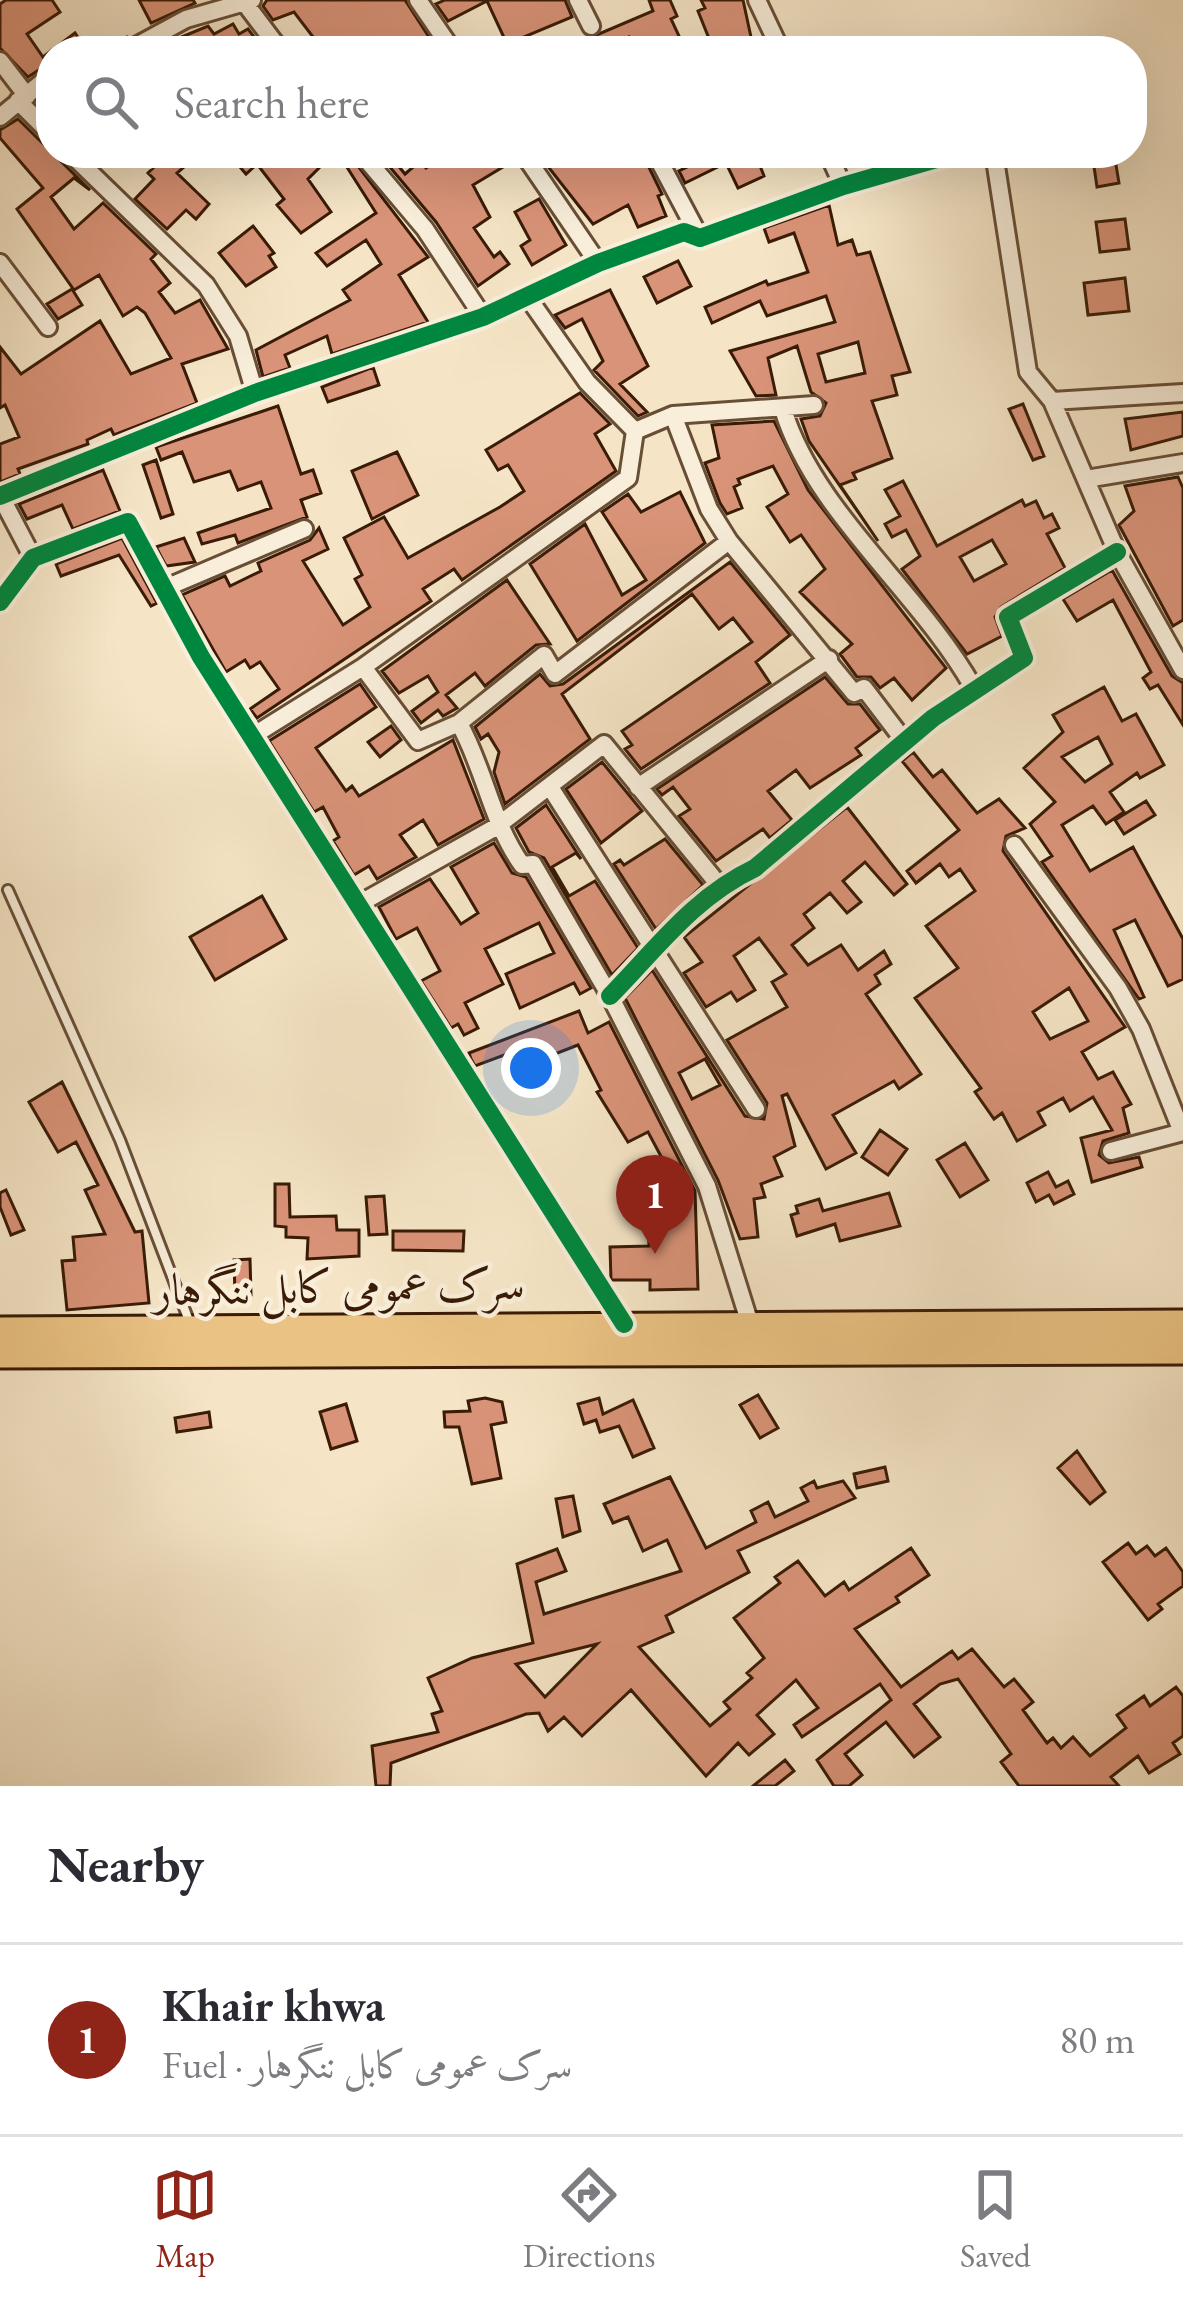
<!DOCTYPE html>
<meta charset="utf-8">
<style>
:root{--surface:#fff;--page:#f2f2f3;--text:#2b2b33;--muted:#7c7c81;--line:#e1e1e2;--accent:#8f2418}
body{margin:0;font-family:"EB Garamond",Amiri,serif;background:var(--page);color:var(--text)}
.you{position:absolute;left:531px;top:1068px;width:42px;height:42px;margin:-30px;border:9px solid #fff;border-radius:50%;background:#1a73e8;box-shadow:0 0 0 18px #1a73e833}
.badge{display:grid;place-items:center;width:78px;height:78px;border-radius:50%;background:var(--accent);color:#fff;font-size:39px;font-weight:700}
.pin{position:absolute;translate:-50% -99px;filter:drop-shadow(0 3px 6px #0008)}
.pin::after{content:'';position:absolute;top:63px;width:42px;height:36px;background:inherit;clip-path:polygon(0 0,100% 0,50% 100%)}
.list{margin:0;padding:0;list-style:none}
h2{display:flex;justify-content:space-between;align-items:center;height:156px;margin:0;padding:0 48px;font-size:51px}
h2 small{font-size:39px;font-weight:400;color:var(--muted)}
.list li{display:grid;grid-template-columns:78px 1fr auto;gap:36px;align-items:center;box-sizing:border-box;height:192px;padding:0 48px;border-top:3px solid var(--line)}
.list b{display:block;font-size:45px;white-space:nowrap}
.list p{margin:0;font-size:39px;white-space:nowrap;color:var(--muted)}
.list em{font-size:39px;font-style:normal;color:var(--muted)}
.icon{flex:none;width:66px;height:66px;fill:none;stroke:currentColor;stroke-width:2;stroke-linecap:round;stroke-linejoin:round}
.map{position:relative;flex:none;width:1183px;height:1786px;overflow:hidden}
.search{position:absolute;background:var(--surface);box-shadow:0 12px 48px #0002;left:36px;right:36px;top:36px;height:132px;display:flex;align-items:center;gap:30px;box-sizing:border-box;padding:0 42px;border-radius:48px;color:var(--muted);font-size:45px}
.sheet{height:348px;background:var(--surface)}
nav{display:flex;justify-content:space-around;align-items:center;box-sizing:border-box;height:168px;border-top:3px solid var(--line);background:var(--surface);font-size:33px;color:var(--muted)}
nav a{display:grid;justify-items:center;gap:6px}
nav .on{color:var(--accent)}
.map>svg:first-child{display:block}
.building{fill:#d99378;stroke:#391b06;stroke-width:3;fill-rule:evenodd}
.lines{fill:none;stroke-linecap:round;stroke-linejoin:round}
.service-casing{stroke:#684e36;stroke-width:14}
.minor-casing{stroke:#684e36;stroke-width:22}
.trunk-casing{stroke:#391b06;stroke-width:33}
.service{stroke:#f8eeda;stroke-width:8}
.minor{stroke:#f8eeda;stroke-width:16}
.trunk{stroke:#eac283;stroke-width:27}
.cycleway-casing{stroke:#f8eeda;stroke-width:26}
.cycleway{stroke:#00873e;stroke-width:18}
.labels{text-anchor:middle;stroke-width:9;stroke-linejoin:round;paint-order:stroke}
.street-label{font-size:45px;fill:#391b06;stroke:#f8eeda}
</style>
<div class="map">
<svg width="1183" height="1786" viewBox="0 0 1183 1786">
<rect width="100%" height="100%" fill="#f5e5c6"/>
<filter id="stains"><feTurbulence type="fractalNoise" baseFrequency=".00167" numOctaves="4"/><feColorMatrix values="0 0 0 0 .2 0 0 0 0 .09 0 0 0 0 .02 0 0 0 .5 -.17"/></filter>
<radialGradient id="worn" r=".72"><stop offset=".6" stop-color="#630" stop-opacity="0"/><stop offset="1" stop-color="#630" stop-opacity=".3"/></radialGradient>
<path class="building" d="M6,0H52L60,12L27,34L43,57L75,33L87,51L124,38L114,51H51V62L28,77L0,48V4Z
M139,0H193L195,3L151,23Z
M267,0H405L438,51H337L331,43L323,50L294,12L273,20L263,6Z
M445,0H565L572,17L507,44L487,1L448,21L436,4Z
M649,0H670L677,16L671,19L686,51H635L629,37L594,51H559L653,11Z
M701,0H743L754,51H714L698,11L705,8Z
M233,24L239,34L248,29L265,51H187L179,38L208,26L214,34Z
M18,119L90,190L74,178L51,197L74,229L103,203L156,254L151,259L170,283L159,292L175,313L200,300L228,349L182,364L197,403L114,435L111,429L87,440L88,444L18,469L20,474L0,482V444L19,437L5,405L0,408V347L21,374L100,321L131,374L171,358L145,313L137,307L123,316L99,275L74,290L17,209L43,188L0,138V130Z
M137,153H200L177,173L209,204L196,219L186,210L167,229L135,199L154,179L148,173L153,168Z
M228,153H334L308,179L331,212L301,233L277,205L284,199L257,164L246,174Z
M338,153H348L428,257L399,275L428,322L332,354L327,336L285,355L290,368L263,377L256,350L350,300L343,290L381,264L366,240L327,266L316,253L376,213Z
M378,153H388L405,174L420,161L426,168L444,156L448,163L463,153H510L513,161L473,185L490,217L474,228L494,257L500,252L509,264L478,286L436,222Z
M567,153H586L593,166L622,153H642L662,194L658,196L666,216L638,227L628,205L593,224L546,164Z
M716,153H755L764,176L738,188L726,163L685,183L679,171Z
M1092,153H1114L1119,183L1097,187Z
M539,199L566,245L532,265L521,246L530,240L515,212Z
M829,205L838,245L852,240L857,255L870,252L910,372L892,376L897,395L872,401L892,458L853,473L856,479L840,485L878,541L809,441L801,419L820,416L826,403L811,392L797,346L768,358L776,395L756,396L730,351L835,322L826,296L767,316L760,301L712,323L705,307L766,281L768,285L808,272L794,233L769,242L764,228ZM858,342L865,373L826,382L818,354Z
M1125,219L1129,249L1100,252L1096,222Z
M253,226L274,253L269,256L276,267L246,286L219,253Z
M678,261L691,286L657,303L644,277Z
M1125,278L1129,311L1088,315L1084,283Z
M72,289L82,305L58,319L47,304Z
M610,290L648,366L620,384L647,412L638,416L594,370L603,361L582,319L565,328L555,315Z
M373,367L379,385L328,402L322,387Z
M580,393L610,424L595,434L616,471L462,580L454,569L423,589L431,601L257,718L250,709L279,689L260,662L250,668L245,660L226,672L182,595L225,576L230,586L261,571L258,563L310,540L319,528L328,549L303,561L343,625L370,607L355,579L362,575L344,538L384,517L408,558L500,507L524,491L508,465L498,470L486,450Z
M1023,404L1044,456L1033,460L1009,409Z
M278,406L301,474L313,470L321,493L301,500L307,517L238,543L235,535L202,544L198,533L271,508L261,482L238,490L230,471L194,482L182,452L161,460L156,447Z
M1183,412V436L1131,450L1125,419Z
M774,421L808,490L946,668L912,700L894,678L880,688L871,677H857L840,654L852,644L800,592L825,569L801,535L790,542L767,507L788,494L773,466L738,479L740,484L734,487L742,508L727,514L720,503L705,463L719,458L712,425Z
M397,452L418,495L372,519L352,471Z
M156,460L173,514L161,518L143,465Z
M103,470L120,511L73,529L62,505L27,519L19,504Z
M1178,477L1183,488V620L1173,626L1119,525L1134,511L1125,486Z
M903,481L937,546L1022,500L1025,506L1036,501L1044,518L1052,514L1059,528L1047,534L1065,568L1001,607L995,617L1002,636L967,654L902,569L920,556L906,530L892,537L885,524L900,516L885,490ZM992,540L1006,564L974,581L960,557Z
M680,492L705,543L577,641L530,564L585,524L622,595L646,580L602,512L628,494L641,512Z
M122,538L157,603L151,606L119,555L61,576L56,564Z
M184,538L195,562L166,566L156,547Z
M730,562L790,635L756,662L770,683L641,769L625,749L632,745L622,731L752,642L733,618L719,629L692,594L562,694L590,739L505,804L494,772L499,752L488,734L481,739L475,727L540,674L550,686L563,684Z
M1112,570L1172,676L1183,683V725L1158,685L1150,689L1143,678L1151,672L1113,600L1077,621L1063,599Z
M507,580L550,644L536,645L485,686L475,673L446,695L457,708L443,716L438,710L421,723L412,711L438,692L428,676L399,693L382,671Z
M825,677L848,704H860L880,730L856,748L861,755L810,788L796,770L768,791L792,820L770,838L763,829L716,861L679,816L690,809L673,787L662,795L657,789Z
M360,684L376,707L316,748L346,791L352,786L359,796L453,740L484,819L438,845L423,820L400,835L416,857L377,879L369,866L354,875L333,841L339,837L323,807L314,812L269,741Z
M1104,687L1122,721L1136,714L1164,765L1140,778L1137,773L1110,792L1124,812L1106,824L1093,806L1062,825L1090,871L1133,847L1183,939V979L1168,986L1135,920L1114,930L1144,997L1139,999L1042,862L1052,856L1030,824L1055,802L1024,768L1063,732L1053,715ZM1098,737L1112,764L1085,782L1062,757Z
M391,726L401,740L380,757L368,742Z
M913,752L933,777L942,770L977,813L999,799L1025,828L1006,836L1003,851L1125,1027L1082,1052L1098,1079L1113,1072L1131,1104L1123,1108L1129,1133L1103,1141L1099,1155L1109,1163L1139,1157L1142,1167L1092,1182L1081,1138L1112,1130L1093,1097L1070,1111L1063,1098L1038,1112L1045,1125L1017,1141L1002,1113L994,1119L975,1092L981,1088L915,998L958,968L926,926L975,891L960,869L949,877L940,864L916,883L907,871L959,830L902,761ZM1069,988L1088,1021L1050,1039L1033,1012Z
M602,762L642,811L601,843L566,789Z
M1146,801L1155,815L1124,834L1115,820Z
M546,805L581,859L576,853L552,867L569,896L595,881L638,948L612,975L544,858L529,852L516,828Z
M847,807L907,884L894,895L865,862L843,881L861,902L847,913L830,893L804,914L814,928L792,945L808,965L841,945L858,970L884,951L891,964L875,975L880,984L866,994L921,1074L899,1089L894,1081L833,1115L856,1153L826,1169L787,1094L782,1096L795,1146L774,1157L782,1176L761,1184L765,1197L754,1199L758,1237L740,1239L718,1180L625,998L652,970L745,1116L764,1119L767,1103L727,1040L787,1007L772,982L786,974L759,938L734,956L755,990L737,1001L731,992L706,1007L684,973L702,962L684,937ZM705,1059L720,1085L692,1099L679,1073Z
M665,839L703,885L656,929L614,864L620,860L624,865Z
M494,843L512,873L526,877L591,988L580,994L574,983L520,1008L506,974L554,953L539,923L485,949L503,984L465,1003L478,1028L464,1035L458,1024L451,1028L421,981L440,971L417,928L396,939L379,907L430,879L461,924L478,913L451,867Z
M262,896L286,939L215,980L190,937Z
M579,1011L588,1033L609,1022L695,1191L698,1289L650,1290V1280H611L610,1247L649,1246L648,1214H640L639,1201L676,1200L666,1179L672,1177L648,1132L628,1142L597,1092L601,1090L578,1045L537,1061L531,1045L475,1066L471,1059L469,1053Z
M62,1082L135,1232L142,1231L149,1303L67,1310L62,1261L75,1260L73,1237L105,1234L85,1190L98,1185L76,1142L58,1152L29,1102Z
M880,1130L907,1149L888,1175L862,1157Z
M965,1143L988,1180L960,1197L937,1160Z
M1048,1172L1056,1187L1068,1181L1074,1194L1054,1204L1049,1195L1036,1202L1027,1183Z
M275,1184H289L290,1217L336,1216L337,1230H359V1256L307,1259L308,1238L286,1237V1227L275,1226Z
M6,1190L24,1230L11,1235L0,1207V1193Z
M889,1193L900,1226L840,1241L835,1224L797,1236L791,1215L798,1213L796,1206L819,1199L823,1211Z
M384,1196L387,1234L369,1235L366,1197Z
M393,1231H464L463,1251L393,1250Z
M250,1259L251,1295H235L234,1260Z
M758,1395L778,1428L760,1438L740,1405Z
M485,1398L502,1402L506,1422L491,1425L501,1478L472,1484L459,1427H445L444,1412L470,1411L468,1401Z
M599,1398L603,1414L633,1400L654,1448L633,1457L619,1426L600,1432L596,1420L584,1424L578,1404Z
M346,1404L357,1441L331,1449L320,1412Z
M209,1412L211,1427L177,1432L175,1418Z
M1077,1451L1105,1492L1090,1504L1058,1468Z
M885,1467L888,1481L857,1488L854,1474Z
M670,1477L706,1548L756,1522L751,1511L768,1502L775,1517L808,1501L801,1488L814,1481L817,1488L843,1481L855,1498L738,1551L749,1572L666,1616L673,1632L639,1647L710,1726L730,1709L724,1702L752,1678L747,1673L764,1658L734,1618L780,1583L775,1577L798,1561L825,1596L844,1582L849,1590L911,1548L929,1575L896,1597L899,1602L855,1629L901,1687L952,1651L958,1659L972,1649L1004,1687L1014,1679L1033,1702L1023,1710L1047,1743L1053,1738L1061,1748L1073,1737L1090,1756L1126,1728L1117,1715L1144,1696L1150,1706L1176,1687L1183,1696V1736L1173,1743L1180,1754L1149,1773L1138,1756L1111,1777L1119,1786H1019L1001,1762L1011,1754L958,1679L940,1684L914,1704L940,1737L914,1757L886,1722L845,1754L862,1775L849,1786H834L817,1760L891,1700L880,1684L802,1737L794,1725L818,1708L796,1680L757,1715L774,1734L749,1755L738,1743L706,1776L631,1690L582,1736L564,1717L548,1731L539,1713L526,1714L391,1763L390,1786H376L372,1746L438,1732L432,1714L442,1711L428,1678L472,1658L533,1643L517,1564L557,1549L566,1571L536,1582L544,1614L681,1571L667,1540L643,1551L628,1517L613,1523L604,1504ZM597,1644L545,1697L516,1664Z
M573,1496L580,1531L563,1537L556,1499Z
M1128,1543L1136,1554L1147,1546L1155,1556L1166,1548L1183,1572V1586L1158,1604L1162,1609L1148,1620L1103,1562Z
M785,1760L794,1771L775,1786H753Z"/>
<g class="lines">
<defs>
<path id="service" d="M8,890L120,1140L191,1326"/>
<path id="minor" d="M418,0L453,51
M578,0L591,26
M757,0L781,51
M244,2L281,51
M127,51L186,19L252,0
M0,61L27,96
M18,101L51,134
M0,117L51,75
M70,153L206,285L238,336L255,393
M361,153L425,229L483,317
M523,153L598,263
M655,153L700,238
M828,153L843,186
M994,153L1028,372L1052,401L1117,552L1183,670
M0,263L48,327
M1052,401L1183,393
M783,409C814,512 919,591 973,687
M673,415L709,509L729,541L854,693L864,688L905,742
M635,431L673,415L814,405
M1086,479L1183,463
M0,495L33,558
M0,496L255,393L483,317L598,263L684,232L700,238L843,186L957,153
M163,589L304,529
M0,602L33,558L128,522L201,657L624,1324
M363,667L418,741L459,723L544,655L555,674L729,541
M459,723C485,770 491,821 522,865L533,864L610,996L707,1186L750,1324
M251,737L363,667L628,478L635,431L587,382L529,299
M550,787L756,1109
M638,787L829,659
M1014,845L1118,988L1141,1029L1182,1132
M357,905L496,827L604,744L719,885
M610,996C657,948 694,897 755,868L933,718L1024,658L1008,617L1117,552
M1111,1151L1183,1132"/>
<path id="trunk" d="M0,1331L1183,1324
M0,1354L1183,1350"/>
</defs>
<use href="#service" class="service-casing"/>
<use href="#minor" class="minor-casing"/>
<use href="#trunk" class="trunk-casing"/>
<use href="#service" class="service"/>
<use href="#minor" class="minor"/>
<use href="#trunk" class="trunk"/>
<defs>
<path id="cycleway" d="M0,496L255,393L483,317L598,263L684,232L700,238L843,186L957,153
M0,602L33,558L128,522L201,657L624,1324
M610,996C657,948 694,897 755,868L933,718L1024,658L1008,617L1117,552"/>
</defs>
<use href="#cycleway" class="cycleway-casing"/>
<use href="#cycleway" class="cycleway"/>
</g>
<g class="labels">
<g class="street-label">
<text transform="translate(339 1286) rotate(-1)" y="16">سرک عمومی کابل ننگرهار</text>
</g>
</g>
<rect width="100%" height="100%" filter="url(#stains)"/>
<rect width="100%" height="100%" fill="url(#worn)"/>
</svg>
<div class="you"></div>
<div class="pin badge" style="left:655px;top:1254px">1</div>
<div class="search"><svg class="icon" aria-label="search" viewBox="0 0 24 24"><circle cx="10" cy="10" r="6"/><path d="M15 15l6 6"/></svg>Search here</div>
</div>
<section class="sheet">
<h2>Nearby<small></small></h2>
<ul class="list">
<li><span class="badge">1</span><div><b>Khair khwa</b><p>Fuel · سرک عمومی کابل ننگرهار</p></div><em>80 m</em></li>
</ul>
</section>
<nav>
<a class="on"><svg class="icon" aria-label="map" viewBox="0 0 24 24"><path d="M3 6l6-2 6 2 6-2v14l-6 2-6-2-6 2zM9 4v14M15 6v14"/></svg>Map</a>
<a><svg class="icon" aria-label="directions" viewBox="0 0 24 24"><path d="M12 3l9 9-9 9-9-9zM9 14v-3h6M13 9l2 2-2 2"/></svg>Directions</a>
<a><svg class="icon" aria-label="saved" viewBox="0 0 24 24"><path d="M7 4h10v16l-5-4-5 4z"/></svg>Saved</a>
</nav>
